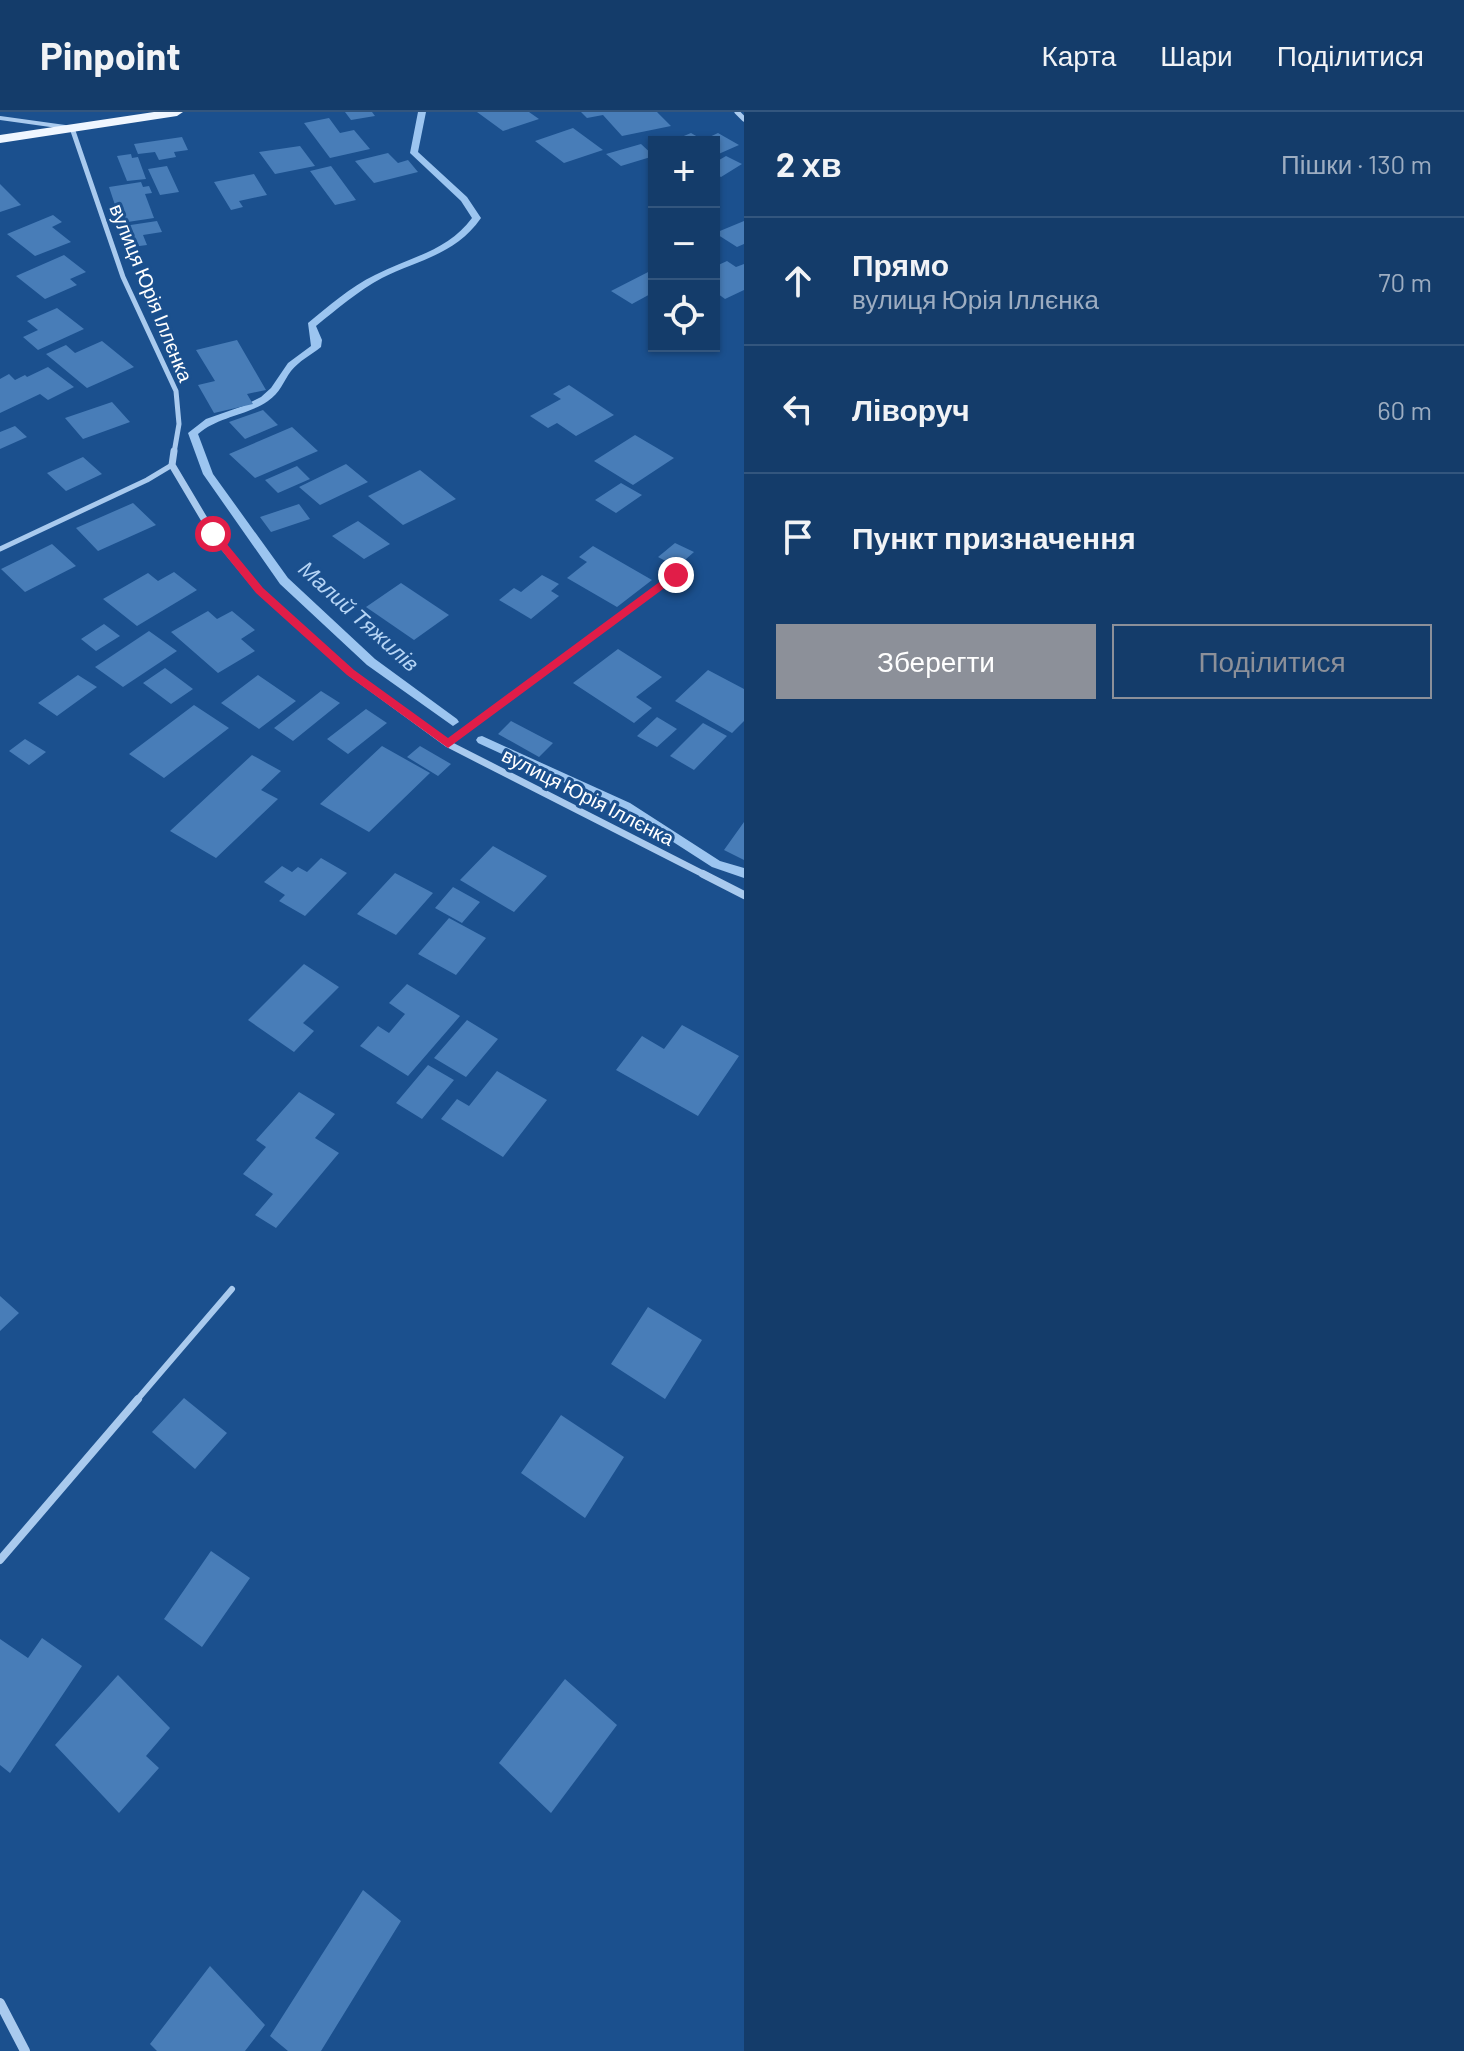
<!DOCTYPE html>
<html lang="uk">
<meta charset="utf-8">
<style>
:root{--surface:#143c6a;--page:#214772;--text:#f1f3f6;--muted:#9dadc1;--line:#33567e;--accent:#8c9099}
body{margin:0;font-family:Barlow,sans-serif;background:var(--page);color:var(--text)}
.controls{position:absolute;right:24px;top:24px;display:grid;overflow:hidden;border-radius:0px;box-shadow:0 2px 6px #0004}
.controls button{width:72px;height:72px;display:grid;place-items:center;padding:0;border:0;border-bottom:2px solid var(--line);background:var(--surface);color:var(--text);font:40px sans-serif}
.stop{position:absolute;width:24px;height:24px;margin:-18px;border:6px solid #e11d48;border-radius:50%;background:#fff}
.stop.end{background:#e11d48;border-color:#fff;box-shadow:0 2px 8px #0008}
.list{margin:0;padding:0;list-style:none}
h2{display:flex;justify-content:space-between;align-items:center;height:104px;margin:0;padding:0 32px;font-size:34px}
h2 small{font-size:26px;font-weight:400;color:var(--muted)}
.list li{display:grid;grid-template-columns:52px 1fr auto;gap:24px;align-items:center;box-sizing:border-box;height:128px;padding:0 32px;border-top:2px solid var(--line)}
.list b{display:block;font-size:30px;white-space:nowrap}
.list p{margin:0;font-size:26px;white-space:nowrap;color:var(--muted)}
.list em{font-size:26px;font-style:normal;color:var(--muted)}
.actions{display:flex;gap:16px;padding:24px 32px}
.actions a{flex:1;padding:18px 0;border:2px solid var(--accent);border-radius:0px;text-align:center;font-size:28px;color:var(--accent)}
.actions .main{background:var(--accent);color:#fff}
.icon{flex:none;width:44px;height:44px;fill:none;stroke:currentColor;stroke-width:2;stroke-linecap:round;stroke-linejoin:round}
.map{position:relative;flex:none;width:744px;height:1939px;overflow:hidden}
header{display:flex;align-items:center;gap:48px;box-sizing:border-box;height:112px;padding:0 40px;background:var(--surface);border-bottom:2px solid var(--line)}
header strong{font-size:38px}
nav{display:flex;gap:44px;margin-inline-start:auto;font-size:28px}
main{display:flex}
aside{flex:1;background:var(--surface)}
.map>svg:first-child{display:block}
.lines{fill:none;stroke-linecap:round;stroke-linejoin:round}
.stream{fill:#9cc5f0;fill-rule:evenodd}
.building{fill:#487db8}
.lane-far3{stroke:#a9caee;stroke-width:4}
.lane-far2{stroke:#a9caee;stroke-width:5}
.lane-far1{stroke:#a9caee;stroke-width:6}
.lane{stroke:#a9caee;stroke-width:8}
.street-far3{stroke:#a9caee;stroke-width:5}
.street-far2{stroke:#a9caee;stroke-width:7}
.street-far1{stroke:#a9caee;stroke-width:8}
.street{stroke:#a9caee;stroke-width:10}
.primary{fill:#eff6ff;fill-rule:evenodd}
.route{fill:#e11d48}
.labels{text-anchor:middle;stroke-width:6;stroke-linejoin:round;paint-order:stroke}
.far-street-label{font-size:20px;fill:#fff;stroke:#1b508e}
.far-water-label{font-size:22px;font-style:italic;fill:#b5d4f5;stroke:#1b508e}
</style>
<header>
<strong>Pinpoint</strong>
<nav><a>Карта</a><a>Шари</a><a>Поділитися</a></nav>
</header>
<main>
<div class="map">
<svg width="744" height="1939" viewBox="0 0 744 1939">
<rect width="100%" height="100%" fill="#1b508e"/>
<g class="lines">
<path class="stream" d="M418,0H426L418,40L467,85L481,106C455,143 420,147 382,166C358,179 337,197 316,214L322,228L321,235C311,243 299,249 291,259C283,270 280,281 268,289C246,304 219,304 198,322L213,362L288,466L375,547L457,607L459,610L453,614L367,553L280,472L203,362L188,321L206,307L243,294L261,285L271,276L288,251L311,234L308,211C329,194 350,175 375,163C410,145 448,139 472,106L461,89L410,41Z
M482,624L630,691L720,749L744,756V766L712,755L622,697L478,631L476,628L478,625Z"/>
</g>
<path class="building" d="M345,0H372L375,4L351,8Z
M477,0H529L539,7L503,19Z
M581,0H657L671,14L622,24L603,3L587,6Z
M329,6L340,21L354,18L370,37L330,46L304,11Z
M573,16L603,38L564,51L535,29Z
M691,21L703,28L718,21L739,33L714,44V30H679L683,28L679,26Z
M182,25L188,38L174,40L176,45L159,48L155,40L138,42L134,32Z
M641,32L654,44L621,54L606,42Z
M300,34L315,54L275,62L259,40Z
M388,41L398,51L408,48L418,60L374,71L355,49Z
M131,42L132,46L138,45L146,67L127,69L117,44Z
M726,44L742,52L721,65L714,61V51Z
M167,54L179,80L160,83L148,57Z
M331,54L356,88L335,93L310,59Z
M254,62L267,83L239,89L243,95L231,98L214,70Z
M141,70L143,75L149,74L152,81L145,82L154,106L121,111L109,75Z
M0,72L21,93L0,100Z
M53,103L62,110L52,115L71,130L35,144L7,122Z
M157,109L162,120L143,123L147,133L132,135L124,114Z
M744,109V132L737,135L715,121Z
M64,143L86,160L70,167L77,173L45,187L16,164Z
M727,149L736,155L744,152V178L725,187L714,179V155Z
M654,157V180L632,192L611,179Z
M57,196L84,217L38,238L23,225L38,218L27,209Z
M237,228L266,278L247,282L253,292L214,301L198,273L215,269L196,238Z
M102,229L134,255L87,276L46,242L66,233L75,241Z
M48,255L74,275L48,288L40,282L0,301V267L9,262L15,268L25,263L27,265Z
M569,273L614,303L576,324L557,311L548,316L530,304L561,287L553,282Z
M112,290L130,310L83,327L65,306Z
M263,298L278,313L245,327L229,310Z
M15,314L27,325L0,337V320Z
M292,315L318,339L255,366L229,342Z
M635,323L674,346L633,373L594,349Z
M83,345L102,362L66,379L47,361Z
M346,352L368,370L320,393L299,375Z
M297,354L310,367L278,381L265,368Z
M420,358L456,387L403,413L368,384Z
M621,371L642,383L616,401L595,388Z
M133,391L156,413L98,439L76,416Z
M299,392L310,407L271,420L260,405Z
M358,409L390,432L364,447L332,424Z
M675,431L694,440L677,455L658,445Z
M52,432L76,454L25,480L1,457Z
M593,434L652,468L617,495L567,466L587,450L579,445Z
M174,460L197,478L137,514L103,487L148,461L158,469Z
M542,463L559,472L551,479L559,484L531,507L499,488L514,476L521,480Z
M401,471L449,503L414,528L366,495Z
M208,499L217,507L232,499L255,518L241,527L255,539L218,561L171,520Z
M104,512L120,524L96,539L81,527Z
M149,519L177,539L123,575L95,555Z
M618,537L662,565L636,585L652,596L634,611L573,571Z
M165,556L193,577L171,592L143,571Z
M708,558L744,577V609L732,621L675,589Z
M78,563L97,575L57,604L38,591Z
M258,563L296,589L259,617L221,591Z
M321,579L340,591L293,629L274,616Z
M194,593L229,616L164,666L129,642Z
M366,597L387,611L348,642L327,627Z
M657,605L677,617L657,635L637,624Z
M511,609L553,631L539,645L498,622Z
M703,611L727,624L694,658L670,644Z
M25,627L46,640L29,653L9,639Z
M382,634L430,661L369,720L320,692Z
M420,634L451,652L438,664L407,645Z
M252,643L281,659L261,678L278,687L216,746L170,719Z
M744,710V748L724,738Z
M493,734L547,764L514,800L460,768Z
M321,746L347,761L305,804L279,789L285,783L264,770L282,754L292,760L298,755L307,760Z
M395,761L433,781L396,823L357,802Z
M453,775L480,790L462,811L435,796Z
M449,806L486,826L456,863L418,842Z
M304,852L339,875L303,911L314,919L294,940L248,908Z
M407,872L460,904L408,964L360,934L378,914L389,921L405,902L389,891Z
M467,908L498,927L466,965L434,946Z
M682,913L739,944L698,1004L616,958L642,924L664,937Z
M428,953L454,968L422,1007L396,991Z
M497,959L547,988L503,1045L441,1007L457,987L469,994Z
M299,980L335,1002L315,1026L339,1041L276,1116L255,1103L273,1082L243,1062L266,1035L256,1028Z
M0,1184L19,1201L0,1219Z
M648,1195L702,1228L665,1287L611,1252Z
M184,1286L227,1321L195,1357L152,1320Z
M561,1303L624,1345L585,1406L521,1361Z
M211,1439L250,1466L202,1535L164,1507Z
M42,1526L82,1554L10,1661L0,1653V1527L28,1546Z
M118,1563L170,1616L146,1644L159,1656L119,1701L55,1633Z
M565,1567L617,1613L551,1701L499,1651Z
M363,1778L401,1809L321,1939H288L270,1924Z
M210,1854L265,1913L245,1939H157L150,1932Z"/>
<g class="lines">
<path class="lane-far3" d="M0,6L65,15"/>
<path class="lane-far2" d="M0,437L147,368L172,353
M448,632L676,463"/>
<path class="lane-far1" d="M136,1289L232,1177"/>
<path class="lane" d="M0,1448L138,1287"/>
<path class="street-far3" d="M737,0L744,7
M72,16L123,165L176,279L179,312L174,341"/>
<path class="street-far2" d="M174,339L172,353L213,422L260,479L351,561L448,632L707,764"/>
<path class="street-far1" d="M703,762L744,783"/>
<path class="street" d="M0,1891L25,1939"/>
<path class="primary" d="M154,0H183L177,4L0,31V23Z"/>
</g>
<path class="route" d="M210,420H217L263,476L354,558L448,626L673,460L682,463L448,636L347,563L256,481L210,424Z"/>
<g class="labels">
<g class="far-street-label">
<text transform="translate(151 181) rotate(68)" y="7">вулиця Юрія Іллєнка</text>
<text transform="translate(588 685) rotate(27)" y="7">вулиця Юрія Іллєнка</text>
</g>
<g class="far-water-label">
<text transform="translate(359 504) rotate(42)" y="8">Малий Тяжилів</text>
</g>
</g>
</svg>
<div class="controls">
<button>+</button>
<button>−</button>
<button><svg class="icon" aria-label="locate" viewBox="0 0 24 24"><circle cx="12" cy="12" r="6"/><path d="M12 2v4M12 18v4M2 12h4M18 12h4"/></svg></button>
</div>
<div class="stop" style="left:213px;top:422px"></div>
<div class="stop end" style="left:676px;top:463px"></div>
</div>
<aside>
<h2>2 хв<small>Пішки · 130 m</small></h2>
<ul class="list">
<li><svg class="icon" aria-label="ahead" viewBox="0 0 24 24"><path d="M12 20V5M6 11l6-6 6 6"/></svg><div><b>Прямо</b><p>вулиця Юрія Іллєнка</p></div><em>70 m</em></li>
<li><svg class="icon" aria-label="left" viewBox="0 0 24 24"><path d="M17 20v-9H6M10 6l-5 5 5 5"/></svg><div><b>Ліворуч</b></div><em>60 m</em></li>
<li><svg class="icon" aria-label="arrive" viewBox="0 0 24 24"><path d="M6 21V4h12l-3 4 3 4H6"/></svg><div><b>Пункт призначення</b></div></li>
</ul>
<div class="actions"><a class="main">Зберегти</a><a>Поділитися</a></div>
</aside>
</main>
